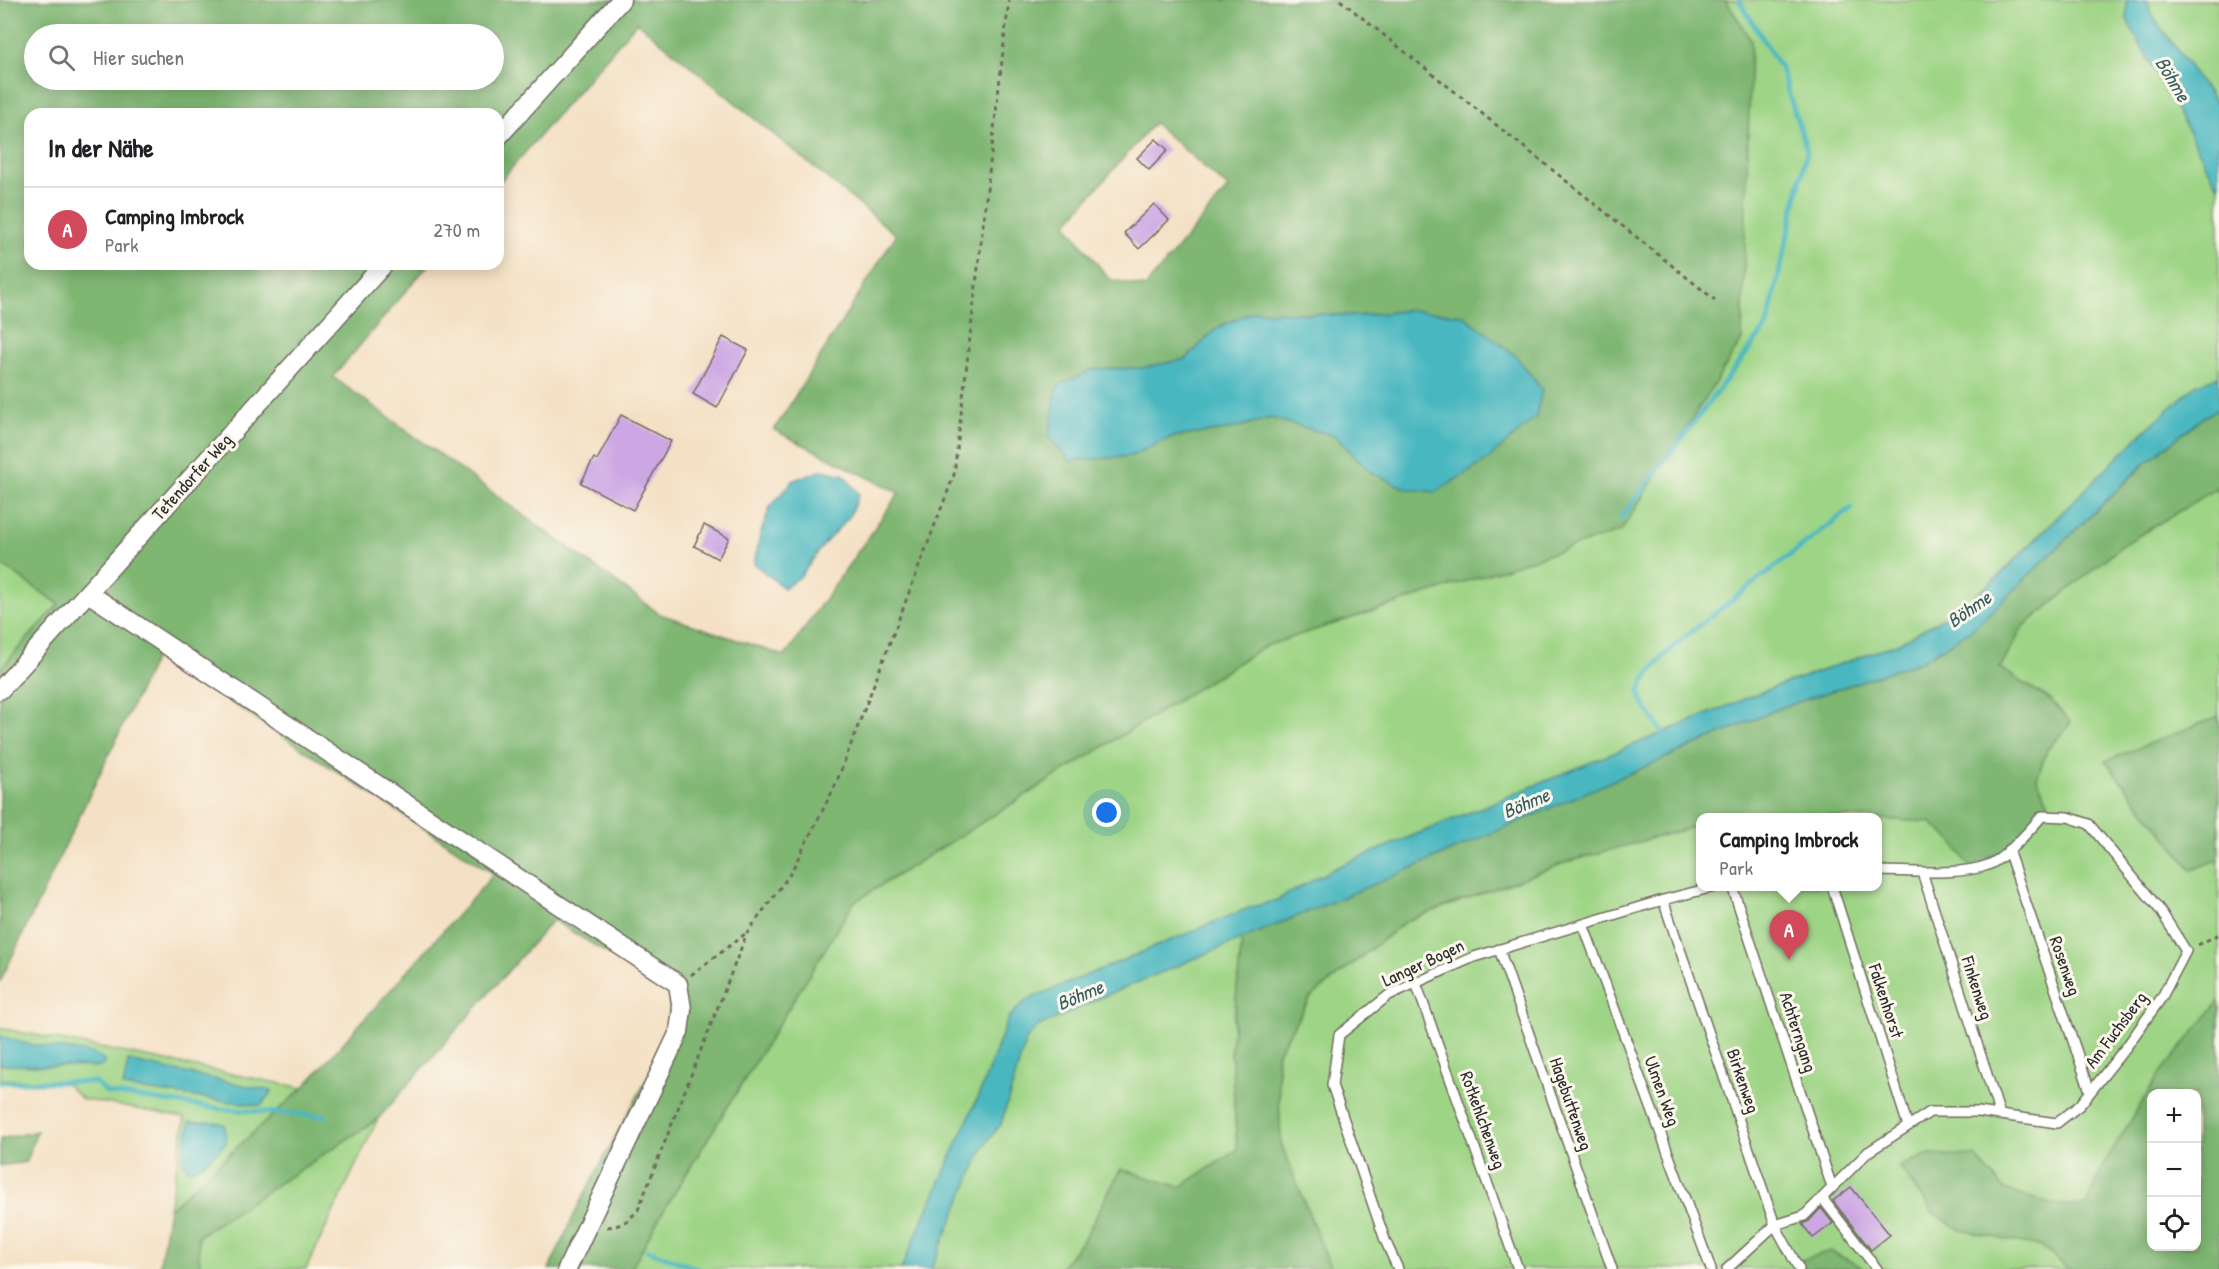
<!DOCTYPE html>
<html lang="de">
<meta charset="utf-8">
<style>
:root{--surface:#fff;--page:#f2f2f2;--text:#202124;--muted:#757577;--line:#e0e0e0;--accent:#d1495b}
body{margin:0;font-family:"Patrick Hand",sans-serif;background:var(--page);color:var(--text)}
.controls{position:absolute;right:18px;bottom:18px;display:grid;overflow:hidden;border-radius:12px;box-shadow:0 3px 15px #0003}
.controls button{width:54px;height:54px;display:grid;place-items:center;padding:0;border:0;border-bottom:2px solid var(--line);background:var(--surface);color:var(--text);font:30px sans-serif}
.you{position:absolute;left:1107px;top:813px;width:21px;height:21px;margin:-15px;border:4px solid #fff;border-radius:50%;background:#1a73e8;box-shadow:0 0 0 9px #1a73e833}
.badge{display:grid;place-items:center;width:39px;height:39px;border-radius:50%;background:var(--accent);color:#fff;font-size:20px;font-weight:700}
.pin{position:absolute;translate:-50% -50px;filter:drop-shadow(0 2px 3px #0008)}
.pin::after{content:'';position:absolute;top:32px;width:21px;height:18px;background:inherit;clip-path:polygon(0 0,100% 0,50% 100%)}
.popup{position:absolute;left:1696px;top:813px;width:186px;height:78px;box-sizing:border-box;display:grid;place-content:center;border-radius:12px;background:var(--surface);filter:drop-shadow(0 2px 4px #0005);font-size:20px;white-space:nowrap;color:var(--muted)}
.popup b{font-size:22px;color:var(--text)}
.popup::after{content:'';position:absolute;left:50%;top:100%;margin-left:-12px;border:12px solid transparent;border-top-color:var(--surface)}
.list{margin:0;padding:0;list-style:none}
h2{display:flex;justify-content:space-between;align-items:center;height:78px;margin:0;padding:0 24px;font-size:26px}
h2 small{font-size:20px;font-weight:400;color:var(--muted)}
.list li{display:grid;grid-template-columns:39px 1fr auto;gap:18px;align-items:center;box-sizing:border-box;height:84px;padding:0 24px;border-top:2px solid var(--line)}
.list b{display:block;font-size:22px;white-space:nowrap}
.list p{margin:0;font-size:20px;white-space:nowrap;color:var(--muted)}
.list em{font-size:20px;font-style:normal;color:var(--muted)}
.icon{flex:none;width:33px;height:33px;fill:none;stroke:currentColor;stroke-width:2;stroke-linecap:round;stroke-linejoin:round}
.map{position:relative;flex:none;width:2219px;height:1269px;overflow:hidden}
.search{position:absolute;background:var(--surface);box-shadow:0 3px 15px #0003;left:24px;top:24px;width:480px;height:66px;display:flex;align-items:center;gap:15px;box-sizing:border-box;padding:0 21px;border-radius:33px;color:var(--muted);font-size:22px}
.panel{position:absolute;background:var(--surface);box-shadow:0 3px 15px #0003;left:24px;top:108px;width:480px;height:162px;border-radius:18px}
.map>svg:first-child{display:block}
.green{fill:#9ed485;stroke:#648058;stroke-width:1.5;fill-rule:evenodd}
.forest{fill:#7eb672;stroke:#54704e;stroke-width:1.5;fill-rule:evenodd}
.water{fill:#48b7c0;stroke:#3a7176;stroke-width:1.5}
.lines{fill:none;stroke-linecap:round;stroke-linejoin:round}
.stream{stroke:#48b7c0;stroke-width:5}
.building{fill:#cda7e4}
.service-casing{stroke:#716b61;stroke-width:12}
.minor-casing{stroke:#716b61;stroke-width:21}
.path{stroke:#716b61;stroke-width:3;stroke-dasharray:4.5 4.5;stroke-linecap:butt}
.service{stroke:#fff;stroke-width:9}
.minor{stroke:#fff;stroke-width:18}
.labels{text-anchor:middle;stroke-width:6;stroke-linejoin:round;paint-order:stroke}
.street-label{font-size:18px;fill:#2b2b2b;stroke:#fbf7ec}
.water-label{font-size:20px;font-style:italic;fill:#355c5f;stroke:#fbf7ec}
</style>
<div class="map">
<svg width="2219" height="1269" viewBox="0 0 2219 1269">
<rect width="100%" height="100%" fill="#fbf7ec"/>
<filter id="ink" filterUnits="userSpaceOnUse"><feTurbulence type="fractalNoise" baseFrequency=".0167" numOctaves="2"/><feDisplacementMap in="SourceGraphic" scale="12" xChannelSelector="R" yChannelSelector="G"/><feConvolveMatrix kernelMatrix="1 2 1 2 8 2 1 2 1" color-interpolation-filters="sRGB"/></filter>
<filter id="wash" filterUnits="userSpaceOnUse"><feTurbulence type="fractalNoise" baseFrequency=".008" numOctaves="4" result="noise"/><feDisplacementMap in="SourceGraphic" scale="24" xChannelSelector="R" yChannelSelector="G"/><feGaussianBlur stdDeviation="1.35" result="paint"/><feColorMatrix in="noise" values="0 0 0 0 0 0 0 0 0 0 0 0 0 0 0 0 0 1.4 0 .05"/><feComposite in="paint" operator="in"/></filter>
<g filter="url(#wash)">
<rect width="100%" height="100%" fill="#f4e1c5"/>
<path class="green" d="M1726,0H2127V20L2219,188V377L2197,384L2139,436L1998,576L1962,607L1927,627L1897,644L1764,691L1337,867L1277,900L1246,909L1027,1000L1009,1017L981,1090L901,1269H631L662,1213L854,902L1265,646L1621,531L1751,41Z
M2148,0H2219V107L2150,13Z
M2219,487V1269H1193L1281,1143L1277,1054L1310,998L1406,921L1570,861L1700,825V886H1878V819L1930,822L2052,700L2000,669L2023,627L2123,545ZM2152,1094H2196V1246H2152Z
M0,564L59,604L0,669Z
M1751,812L1855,817L1730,818Z
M1242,939L1231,1050L1237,1150L1180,1188L1121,1169L1085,1237L1060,1269H931L984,1146L1001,1124L1026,1040L1037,1027L1102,997Z
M0,1028L303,1088L169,1209L185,1118L82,1099L63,1081L0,1079Z
M378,1119L306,1269H200L198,1236Z"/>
<path class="forest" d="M0,0H1726L1751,41L1742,340L1621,531L1265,646L854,902L662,1213L631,1269H549L581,1200L668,1040L671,992L553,920L378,1119L198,1236L200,1269H159L169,1209L303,1088L494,874L157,654L0,982V669L59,604L0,564ZM637,22L896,235L774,430L899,493L785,656L660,614L333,377L429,264H30V114H498V184ZM34,34H494V80H34ZM1154,123L1228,188L1145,287L1109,279L1066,224ZM1410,310L1372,473L1335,436L1271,418L1226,430L1171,437L1131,456L1070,461L1094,369L1142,368L1186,359L1217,328L1254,311L1357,316Z
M2219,409V487L2123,545L2023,627L2000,668L2052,701L2071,723L2047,750L2037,779L2050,806L2023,839L1989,865L1971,869L1953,842L1930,822L1752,812L1730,817L1700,818V825L1570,861L1406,921L1310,998L1277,1054L1281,1143L1331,1269H1060L1085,1237L1121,1169L1180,1187L1237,1150L1231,1050L1242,939L1389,878L1780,708L1921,661L1973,629L2148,461L2202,418Z
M2219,716V859L2192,870L2105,761Z
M2219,1001V1269H2068L2041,1246L2001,1239L1961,1230L1933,1213L1899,1166L1930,1154L1975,1156L2005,1190L2052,1204L2086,1206L2103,1165L2159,1075ZM2152,1094H2196V1246H2152Z
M37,1131L26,1162L0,1166V1139Z
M1830,1251L1866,1269H1799L1796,1262Z"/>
<path class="water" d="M2127,0H2148L2150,13L2219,107V188L2127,20Z
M1410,310L1463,315L1516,356L1542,390L1536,417L1486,461L1436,492L1407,489L1372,473L1335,436L1271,418L1226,430L1171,437L1131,456L1070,461L1049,437L1057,386L1094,369L1142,368L1186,359L1217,328L1254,311L1357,316Z
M2219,377V409L2202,418L2143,465L1973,629L1921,661L1780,708L1389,878L1102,997L1037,1027L1026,1040L1001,1124L984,1146L931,1269H901L981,1090L1009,1017L1027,1000L1246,909L1277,900L1337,867L1764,691L1897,644L1927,627L1962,607L1998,577L2139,436L2197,384Z
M823,470L844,475L859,494L849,517L825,543L800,577L784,588L754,564L760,535L770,507L794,480Z
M0,1036L27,1044L91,1053L98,1056L105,1062L101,1067L0,1065Z
M128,1061L272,1091L261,1106L123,1087Z
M190,1122H217L225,1125L226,1143L203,1164L189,1170L183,1162V1152Z"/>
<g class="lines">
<path class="stream" d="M1621,518L1767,326L1807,151L1781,69L1739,0
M1667,739L1644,705L1639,692C1649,668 1668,652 1687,635L1851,508
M0,1082H95L107,1093L221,1109L326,1116
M647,1250L698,1269"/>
</g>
<g id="blocks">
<path class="building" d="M1156,139L1168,150L1149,170L1137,158Z
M1154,204L1169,220L1139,249L1124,233Z
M723,337L748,350L717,408L693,394Z
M621,415L671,441L633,510L581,483L594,458L597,460Z
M704,525L729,538L718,559L694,546Z
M1851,1187L1890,1235L1871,1250L1833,1201Z
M1821,1208L1833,1223L1813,1238L1802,1224L1809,1221Z"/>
</g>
</g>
<g filter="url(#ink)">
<use href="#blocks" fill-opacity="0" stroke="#716b61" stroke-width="1.5"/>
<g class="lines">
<defs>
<path id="service" d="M2008,850L2090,1091
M1922,872L2000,1115
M1732,886L1832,1187
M1832,886L1908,1126
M1663,900L1775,1225L1799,1269
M1583,924L1711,1269
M1499,949L1612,1269
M1416,983L1518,1269
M1822,1198L1877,1269
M1398,1269L1385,1240L1332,1085L1339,1035L1389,995L1474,957L1663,900L1718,886
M1727,1269L1775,1225L1804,1216L1868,1152L1930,1112H1978L2057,1123L2080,1105L2127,1046L2162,997L2186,951L2160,910L2089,824L2068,817L2042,816C2030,830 2005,859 1988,865C1960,876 1908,871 1878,871"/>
<path id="minor" d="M498,137L621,0
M88,593L678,984L682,1009L679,1032L567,1269
M0,690L384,264"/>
</defs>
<use href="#service" class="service-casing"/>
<use href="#minor" class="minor-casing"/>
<path class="path" d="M1340,0L1715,300
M2198,945L2219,934
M691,975L745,934
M607,1227C622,1226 628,1221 638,1210L747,933L790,874L835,786L954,475L1009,0"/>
<use href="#service" class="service"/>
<use href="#minor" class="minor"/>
</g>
</g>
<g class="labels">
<g class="street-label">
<text transform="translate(192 477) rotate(-48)" y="6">Tetendorfer Weg</text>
<text transform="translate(1423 963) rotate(-25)" y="6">Langer Bogen</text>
<text transform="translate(2065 966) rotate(71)" y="6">Rosenweg</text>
<text transform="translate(1977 988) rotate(72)" y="6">Finkenweg</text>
<text transform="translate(1886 1001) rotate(72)" y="6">Falkenhorst</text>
<text transform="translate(2116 1030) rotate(-53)" y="6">Am Fuchsberg</text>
<text transform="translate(1798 1032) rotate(72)" y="6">Achterngang</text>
<text transform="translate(1743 1081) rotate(71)" y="6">Birkenweg</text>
<text transform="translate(1662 1091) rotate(70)" y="6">Ulmen Weg</text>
<text transform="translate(1571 1104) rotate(71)" y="6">Hagebuttenweg</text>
<text transform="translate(1483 1120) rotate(70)" y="6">Rotkehlchenweg</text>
</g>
<g class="water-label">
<text transform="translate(2173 79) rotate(59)" y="7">Böhme</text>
<text transform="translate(1969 609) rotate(-35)" y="7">Böhme</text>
<text transform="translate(1526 803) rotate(-23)" y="7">Böhme</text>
<text transform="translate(1080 995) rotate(-23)" y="7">Böhme</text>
</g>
</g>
</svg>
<div class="controls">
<button>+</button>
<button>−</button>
<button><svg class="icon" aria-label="locate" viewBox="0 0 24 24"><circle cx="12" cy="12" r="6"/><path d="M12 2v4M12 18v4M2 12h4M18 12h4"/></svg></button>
</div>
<div class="you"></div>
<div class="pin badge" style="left:1789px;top:960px">A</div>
<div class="popup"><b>Camping Imbrock</b>Park</div>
<div class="search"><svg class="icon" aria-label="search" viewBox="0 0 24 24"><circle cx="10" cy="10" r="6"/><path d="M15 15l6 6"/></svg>Hier suchen</div>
<section class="panel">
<h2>In der Nähe<small></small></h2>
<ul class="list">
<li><span class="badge">A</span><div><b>Camping Imbrock</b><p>Park</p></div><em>270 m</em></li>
</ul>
</section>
</div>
